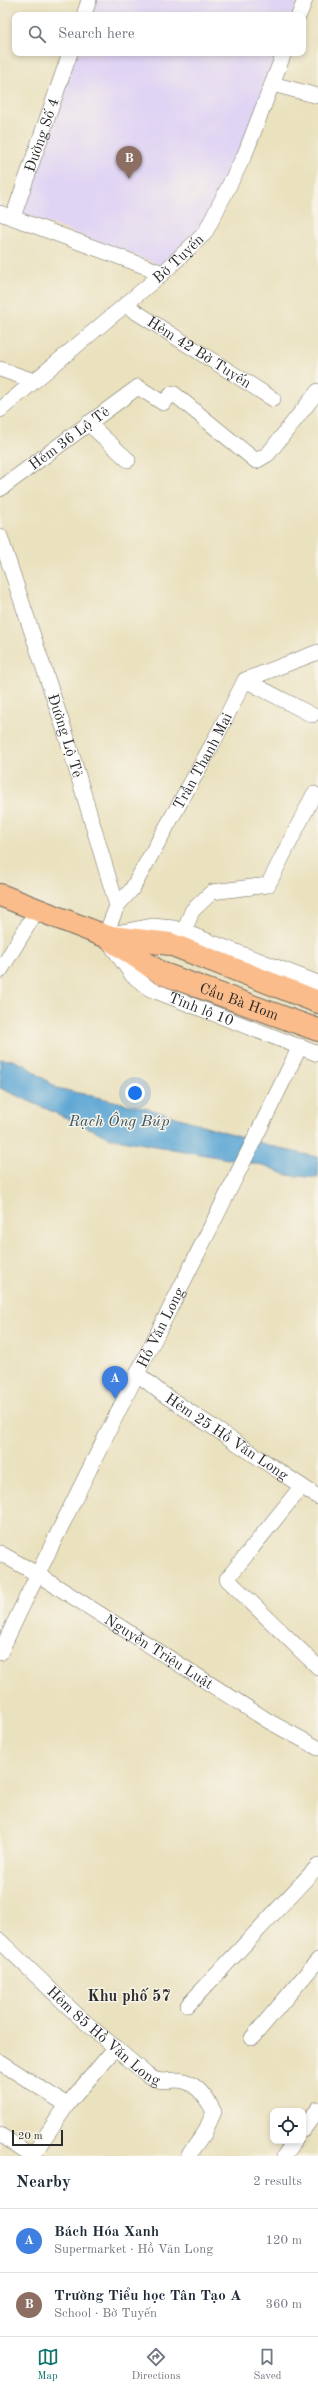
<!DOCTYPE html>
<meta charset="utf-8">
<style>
:root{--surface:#fff;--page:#f2f2f3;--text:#1f2937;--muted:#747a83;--line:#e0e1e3;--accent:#0f766e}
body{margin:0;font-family:"Old Standard TT",serif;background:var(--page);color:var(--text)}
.controls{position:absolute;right:12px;bottom:12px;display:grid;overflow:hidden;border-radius:8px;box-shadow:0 2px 6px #0003}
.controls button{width:36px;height:36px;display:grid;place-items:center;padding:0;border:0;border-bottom:1px solid var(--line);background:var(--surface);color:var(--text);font:20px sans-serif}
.scale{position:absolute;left:12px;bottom:10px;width:51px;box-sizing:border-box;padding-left:4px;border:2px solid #2b2b2b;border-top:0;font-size:11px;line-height:14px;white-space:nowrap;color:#2b2b2b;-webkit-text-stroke:3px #f7f3e8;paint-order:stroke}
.you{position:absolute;left:135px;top:1093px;width:14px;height:14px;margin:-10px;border:3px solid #fff;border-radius:50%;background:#1a73e8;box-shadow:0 0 0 6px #1a73e833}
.badge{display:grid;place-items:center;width:26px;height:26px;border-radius:50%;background:var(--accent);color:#fff;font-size:13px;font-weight:700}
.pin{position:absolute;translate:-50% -33px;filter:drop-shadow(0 1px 2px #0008)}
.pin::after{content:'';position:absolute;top:21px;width:14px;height:12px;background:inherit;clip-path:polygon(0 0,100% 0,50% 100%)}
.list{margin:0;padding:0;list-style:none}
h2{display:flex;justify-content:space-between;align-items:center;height:52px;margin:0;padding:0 16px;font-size:17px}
h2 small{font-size:13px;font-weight:400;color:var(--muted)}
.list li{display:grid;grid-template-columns:26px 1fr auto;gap:12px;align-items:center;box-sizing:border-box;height:64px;padding:0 16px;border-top:1px solid var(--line)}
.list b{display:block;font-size:15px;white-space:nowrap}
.list p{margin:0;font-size:13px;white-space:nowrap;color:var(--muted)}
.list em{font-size:13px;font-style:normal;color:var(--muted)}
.icon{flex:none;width:22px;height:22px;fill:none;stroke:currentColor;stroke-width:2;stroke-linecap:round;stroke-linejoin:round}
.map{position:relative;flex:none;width:318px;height:2156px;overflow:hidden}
.search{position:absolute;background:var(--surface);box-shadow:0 2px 6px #0003;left:12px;right:12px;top:12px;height:44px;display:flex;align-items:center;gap:10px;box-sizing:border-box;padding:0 14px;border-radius:8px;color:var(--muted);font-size:15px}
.sheet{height:180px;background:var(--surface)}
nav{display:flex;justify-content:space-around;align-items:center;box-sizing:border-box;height:56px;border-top:1px solid var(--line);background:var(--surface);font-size:11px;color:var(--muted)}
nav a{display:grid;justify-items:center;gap:2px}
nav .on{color:var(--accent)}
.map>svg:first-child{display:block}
.built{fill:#e0d4f4}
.water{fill:#5ca6d4;stroke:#446880}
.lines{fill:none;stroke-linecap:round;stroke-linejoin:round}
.street-casing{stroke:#6e6b5e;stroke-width:16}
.primary-casing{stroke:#6e6b5e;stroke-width:24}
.street{stroke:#fff;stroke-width:15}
.primary{stroke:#fabc8b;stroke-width:22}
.labels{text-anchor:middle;stroke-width:3;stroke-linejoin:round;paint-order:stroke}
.street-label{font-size:15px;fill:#2b2b2b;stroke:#f7f3e8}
.water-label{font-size:16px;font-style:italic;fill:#3c5666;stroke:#f7f3e8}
.neighbourhood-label{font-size:16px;font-weight:bold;fill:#2b2b2b;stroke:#f7f3e8}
</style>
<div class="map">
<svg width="318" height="2156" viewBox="0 0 318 2156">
<rect width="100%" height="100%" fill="#f7f3e8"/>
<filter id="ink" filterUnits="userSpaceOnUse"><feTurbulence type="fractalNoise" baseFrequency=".025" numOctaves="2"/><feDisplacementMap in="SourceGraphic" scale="8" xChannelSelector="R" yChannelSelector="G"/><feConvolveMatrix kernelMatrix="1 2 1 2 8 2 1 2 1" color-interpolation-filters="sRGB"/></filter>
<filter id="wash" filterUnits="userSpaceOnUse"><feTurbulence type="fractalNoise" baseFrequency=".012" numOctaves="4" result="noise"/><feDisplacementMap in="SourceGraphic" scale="16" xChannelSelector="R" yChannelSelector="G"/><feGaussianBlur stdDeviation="0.9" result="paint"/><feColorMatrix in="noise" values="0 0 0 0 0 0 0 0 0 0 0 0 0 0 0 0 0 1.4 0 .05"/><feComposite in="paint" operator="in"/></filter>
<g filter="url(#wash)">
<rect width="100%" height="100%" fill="#eae1be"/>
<path class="built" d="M96,0H298L292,15H91Z
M77,53H278L242,146L203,225L161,265L20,213Z"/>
<path class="water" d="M0,1059L13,1060L26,1066L57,1088L153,1110L285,1150L318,1157V1178L286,1175L267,1166L111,1138L0,1088Z"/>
</g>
<g filter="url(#ink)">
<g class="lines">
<defs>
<g id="street">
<path d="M84,15L89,0"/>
<path d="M299,15L305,0"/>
<path d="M272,84L318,96"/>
<path d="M0,213L163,273"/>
<path id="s1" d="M13,217L70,53"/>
<path id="s2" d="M125,305L273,399"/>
<path d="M0,369L34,381"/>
<path id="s3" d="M0,410L163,273L205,233L245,154L284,53"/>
<path d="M88,423L128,460"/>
<path id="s4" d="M0,489L138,387L163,403L173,393L256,461L268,454L318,391"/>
<path id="s5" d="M0,536L66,735L117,906L105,936"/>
<path d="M245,680L312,715"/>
<path id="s6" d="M117,906L132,889L212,745L245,680L318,652"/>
<path d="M184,932L192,911L212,892L268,885L314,794"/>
<path d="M116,933L152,926L174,928L318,983"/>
<path id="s7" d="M109,942L132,975L150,989L318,1054"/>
<path d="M0,971L37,910"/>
<path id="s8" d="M138,1374L160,1392L318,1497"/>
<path d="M301,1487L227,1579L318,1667"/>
<path id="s9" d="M0,1553L37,1574L270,1722L318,1748"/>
<path id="s10" d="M0,1653C96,1449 202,1250 300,1046"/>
<path id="s11" d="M0,1941L76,2014L146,2074C160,2084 163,2080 178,2080C196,2081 207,2098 214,2112L204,2134L188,2156"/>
<path d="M188,2005L318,1866"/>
<path d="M252,2038L318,1960"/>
<path d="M0,2062L67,2105"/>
<path d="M303,2130L318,2109"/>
<path d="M0,2135L32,2156"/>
<path d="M32,2156L67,2105L116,2047"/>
<path d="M284,2156L295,2141"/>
</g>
<g id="primary">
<path id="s12" d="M0,895L105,936L161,973L318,1030"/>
<path d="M111,937L170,944L318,1002"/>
</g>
</defs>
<use href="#street" class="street-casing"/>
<use href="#primary" class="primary-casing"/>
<use href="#street" class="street"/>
<use href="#primary" class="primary"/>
</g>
</g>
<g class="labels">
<g class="street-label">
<text dy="5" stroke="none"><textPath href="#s1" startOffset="87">Đường Số 4</textPath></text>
<text dy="5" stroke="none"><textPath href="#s3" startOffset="234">Bờ Tuyến</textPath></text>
<text dy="5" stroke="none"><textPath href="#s2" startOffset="88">Hẻm 42 Bờ Tuyến</textPath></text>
<text dy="5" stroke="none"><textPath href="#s4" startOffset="86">Hẻm 36 Lộ Tẻ</textPath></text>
<text dy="5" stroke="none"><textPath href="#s5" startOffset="210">Đường Lộ Tẻ</textPath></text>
<text dy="5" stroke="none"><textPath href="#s6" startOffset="169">Trần Thanh Mại</textPath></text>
<text dy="5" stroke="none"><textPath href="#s12" startOffset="263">Cầu Bà Hom</textPath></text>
<text dy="5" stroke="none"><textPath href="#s7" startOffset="118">Tỉnh lộ 10</textPath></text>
<text dy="5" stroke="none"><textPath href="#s10" startOffset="363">Hồ Văn Long</textPath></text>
<text dy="5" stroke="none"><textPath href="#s8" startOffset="109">Hẻm 25 Hồ Văn Long</textPath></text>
<text dy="5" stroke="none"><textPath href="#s9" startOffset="187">Nguyễn Triệu Luật</textPath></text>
<text dy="5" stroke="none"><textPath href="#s11" startOffset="141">Hẻm 85 Hồ Văn Long</textPath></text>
</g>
<g class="water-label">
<text x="119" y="1126">Rạch Ông Búp</text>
</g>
<g class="neighbourhood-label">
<text x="129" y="2001">Khu phố 57</text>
</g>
</g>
</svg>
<div class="controls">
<button><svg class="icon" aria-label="locate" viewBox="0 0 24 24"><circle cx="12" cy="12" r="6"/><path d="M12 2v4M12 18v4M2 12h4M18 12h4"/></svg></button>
</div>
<div class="scale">20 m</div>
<div class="you"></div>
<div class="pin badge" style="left:115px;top:1399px;background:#3f7fe0">A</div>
<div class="pin badge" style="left:129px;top:179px;background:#8d6e63">B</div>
<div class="search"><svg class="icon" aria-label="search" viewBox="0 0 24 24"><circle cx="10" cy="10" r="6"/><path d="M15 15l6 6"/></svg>Search here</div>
</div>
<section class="sheet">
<h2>Nearby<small>2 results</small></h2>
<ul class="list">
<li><span class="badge" style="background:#3f7fe0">A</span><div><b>Bách Hóa Xanh</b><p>Supermarket · Hồ Văn Long</p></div><em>120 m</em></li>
<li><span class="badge" style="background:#8d6e63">B</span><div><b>Trường Tiểu học Tân Tạo A</b><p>School · Bờ Tuyến</p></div><em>360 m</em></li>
</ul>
</section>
<nav>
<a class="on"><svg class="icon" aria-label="map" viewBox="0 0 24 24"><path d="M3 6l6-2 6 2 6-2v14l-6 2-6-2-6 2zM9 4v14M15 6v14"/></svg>Map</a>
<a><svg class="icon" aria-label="directions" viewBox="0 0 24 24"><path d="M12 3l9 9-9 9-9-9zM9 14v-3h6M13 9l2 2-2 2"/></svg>Directions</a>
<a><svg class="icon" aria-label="saved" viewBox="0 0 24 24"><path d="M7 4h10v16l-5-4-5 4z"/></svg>Saved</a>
</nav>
